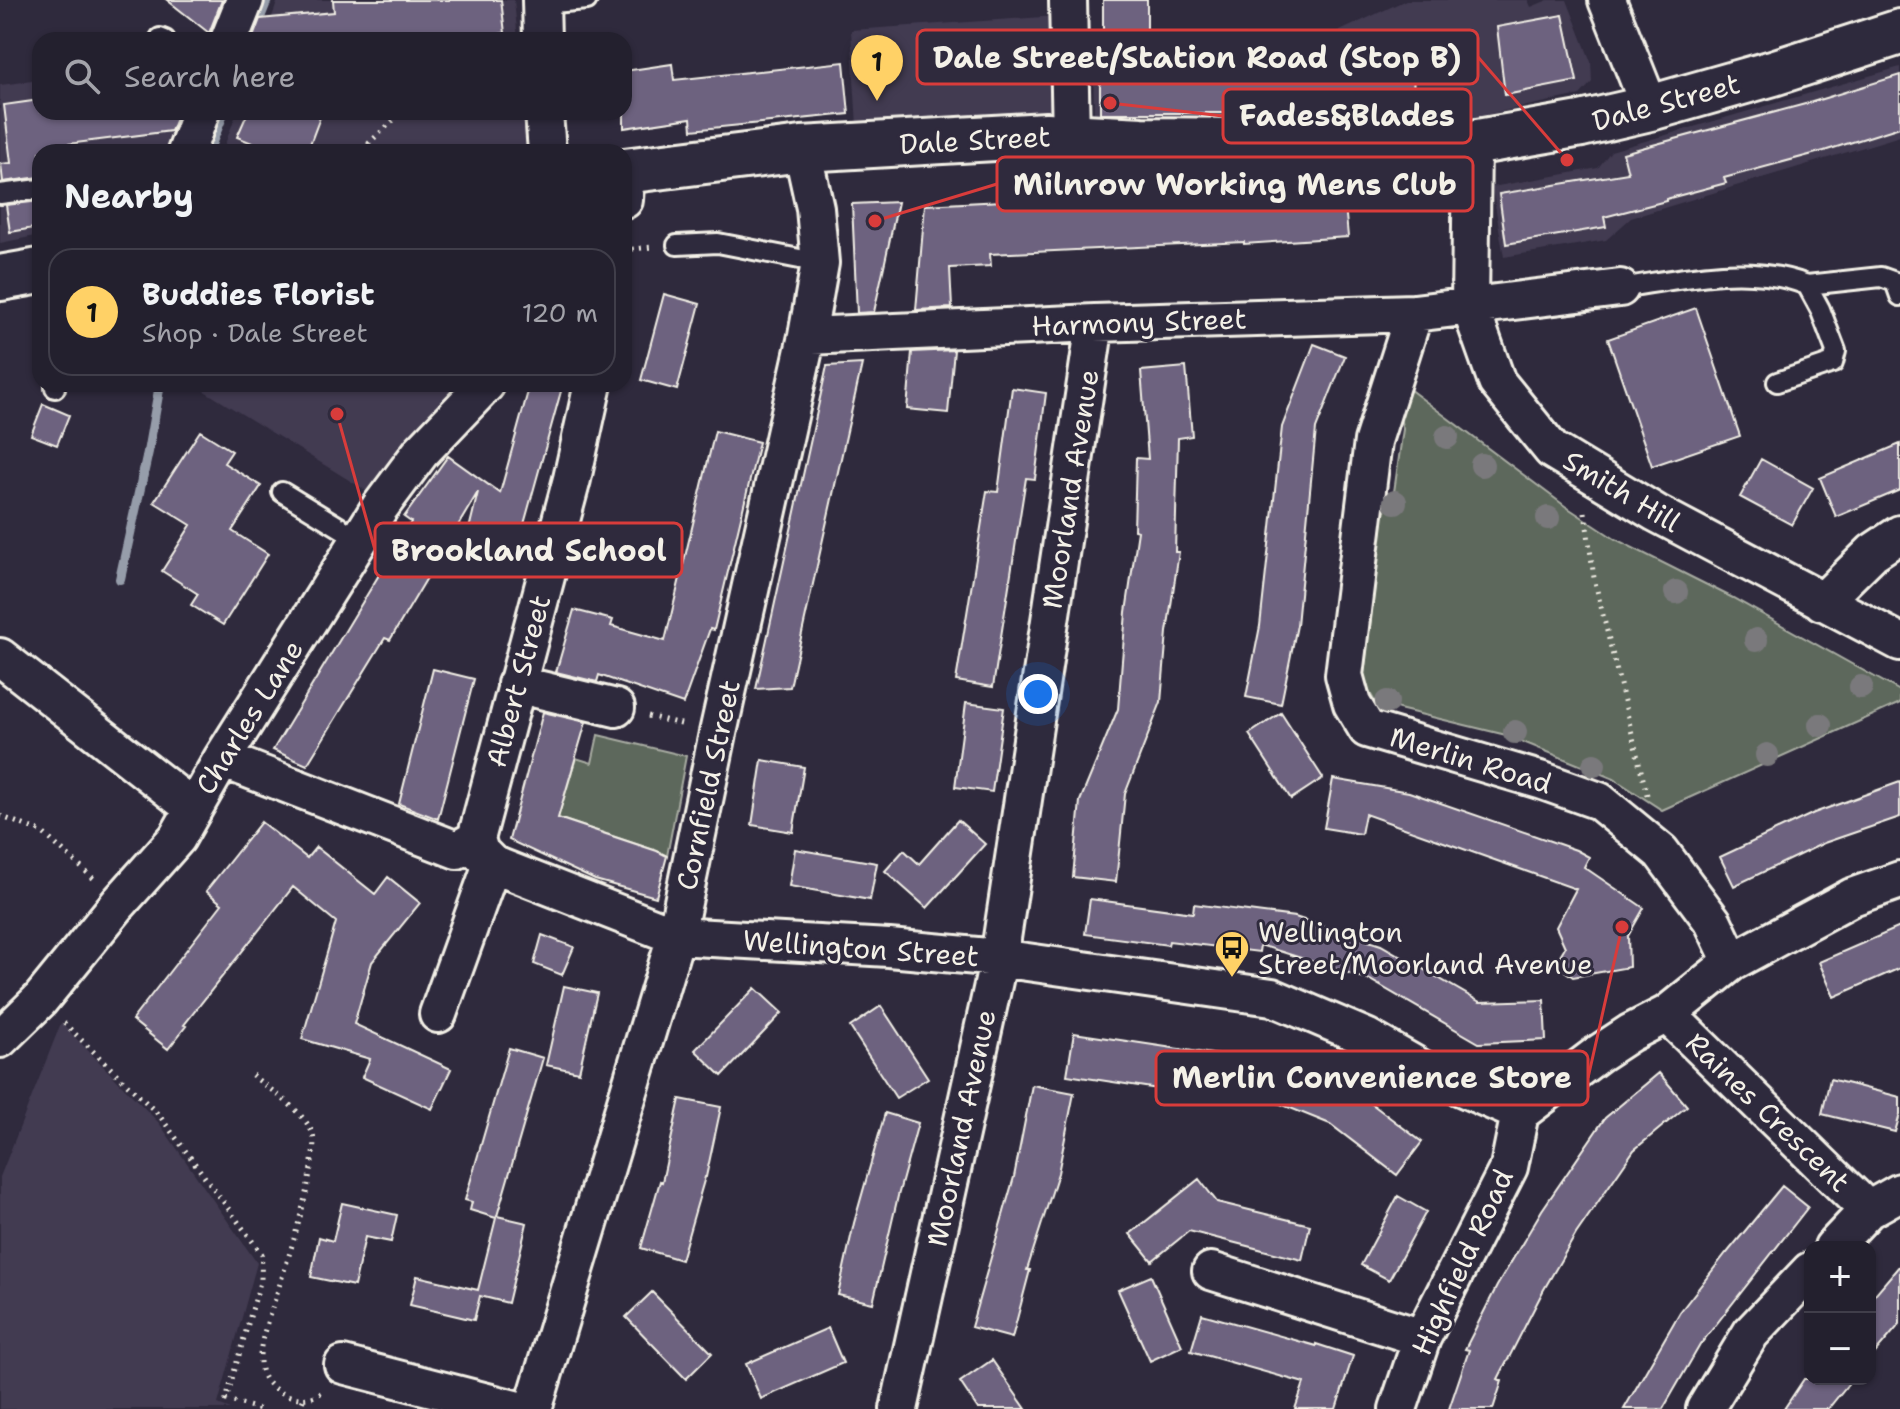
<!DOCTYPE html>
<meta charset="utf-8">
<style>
:root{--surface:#23202e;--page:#2f2d3a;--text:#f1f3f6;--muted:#a3a3aa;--line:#403e4a;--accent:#ffd166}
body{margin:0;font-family:"Shantell Sans",sans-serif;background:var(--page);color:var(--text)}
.controls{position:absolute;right:24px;bottom:24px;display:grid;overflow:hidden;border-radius:16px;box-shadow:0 2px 6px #0004}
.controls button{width:72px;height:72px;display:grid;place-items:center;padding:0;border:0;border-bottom:2px solid var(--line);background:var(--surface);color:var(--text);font:40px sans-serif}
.you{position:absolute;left:1038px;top:694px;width:28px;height:28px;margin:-20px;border:6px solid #fff;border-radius:50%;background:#1a73e8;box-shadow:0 0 0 12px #1a73e833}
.badge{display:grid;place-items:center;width:52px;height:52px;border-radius:50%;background:var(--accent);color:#111;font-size:26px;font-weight:700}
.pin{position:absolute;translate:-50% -66px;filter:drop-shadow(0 2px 4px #0008)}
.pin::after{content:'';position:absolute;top:42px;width:28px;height:24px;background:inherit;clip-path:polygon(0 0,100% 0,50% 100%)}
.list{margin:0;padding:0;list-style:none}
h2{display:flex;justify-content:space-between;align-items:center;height:104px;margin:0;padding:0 32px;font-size:34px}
h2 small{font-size:26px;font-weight:400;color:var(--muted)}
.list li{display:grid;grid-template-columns:52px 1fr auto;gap:24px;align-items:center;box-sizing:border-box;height:128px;margin:0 16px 16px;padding:0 16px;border:2px solid var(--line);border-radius:24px}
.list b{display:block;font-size:30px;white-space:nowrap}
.list p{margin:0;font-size:26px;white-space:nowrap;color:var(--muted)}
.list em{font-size:26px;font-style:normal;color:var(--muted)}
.icon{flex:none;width:44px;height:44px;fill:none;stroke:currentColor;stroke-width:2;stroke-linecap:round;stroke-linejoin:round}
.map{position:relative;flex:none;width:1900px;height:1409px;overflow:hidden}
.search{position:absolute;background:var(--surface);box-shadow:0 2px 6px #0004;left:32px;top:32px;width:600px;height:88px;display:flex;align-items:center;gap:20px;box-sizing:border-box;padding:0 28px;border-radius:24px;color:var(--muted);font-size:30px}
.panel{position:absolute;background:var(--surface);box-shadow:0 2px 6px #0004;left:32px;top:144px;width:600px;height:248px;border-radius:24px}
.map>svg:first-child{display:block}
.built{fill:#423b51}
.green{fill:#5d675b;stroke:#a8aca2;stroke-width:2}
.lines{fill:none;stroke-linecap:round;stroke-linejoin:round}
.stream{stroke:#969daa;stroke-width:10}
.building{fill:#6d627f;stroke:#f4f1e8;stroke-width:2}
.lane-casing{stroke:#f4f1e8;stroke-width:24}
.street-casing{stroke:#f4f1e8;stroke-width:42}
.secondary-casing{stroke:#f4f1e8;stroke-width:50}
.path{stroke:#f4f1e8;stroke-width:5;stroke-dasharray:2 6;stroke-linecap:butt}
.lane{stroke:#2f2a3d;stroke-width:18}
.street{stroke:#2f2a3d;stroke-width:36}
.secondary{stroke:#2f2a3d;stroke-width:44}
.tree{fill:#7a797c}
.labels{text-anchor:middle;stroke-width:6;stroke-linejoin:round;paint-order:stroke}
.street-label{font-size:28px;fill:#f4f1e8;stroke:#2f2a3d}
.poi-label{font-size:28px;fill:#f4f1e8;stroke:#2f2a3d;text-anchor:start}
.leader{fill:none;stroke:#d93c3b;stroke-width:3}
.callout-dot{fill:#d93c3b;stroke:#2f2a3d;stroke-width:3}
.callout{fill:#2f2a3d;stroke:#d93c3b;stroke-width:3}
.callout-label{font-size:30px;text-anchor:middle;font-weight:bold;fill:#f4f1e8}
</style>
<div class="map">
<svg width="1900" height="1409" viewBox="0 0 1900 1409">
<rect width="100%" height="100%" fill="#2f2a3d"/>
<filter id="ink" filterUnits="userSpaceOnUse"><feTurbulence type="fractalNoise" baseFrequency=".0125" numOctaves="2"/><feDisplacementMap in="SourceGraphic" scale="16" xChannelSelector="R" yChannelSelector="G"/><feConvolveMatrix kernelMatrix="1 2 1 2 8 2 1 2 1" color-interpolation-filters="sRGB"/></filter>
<g filter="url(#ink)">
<path class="built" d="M278,0H514L518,40H264Z
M1406,0H1528L1531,7L1548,0H1567L1591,62L1592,82L1580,95L1475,117L1094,123L1093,38L1323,39Z
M1058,16L1065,119L857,126L851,30Z
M1900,67V136L1631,218L1606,240L1504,257L1492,187L1598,168L1611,151Z
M40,80V112H186L170,152H40V235L0,243V85Z
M237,112H525L529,152H222Z
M193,384H461L370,493Z
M61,1023L159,1123L257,1263L218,1404L231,1409H0V1177Z"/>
<path class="green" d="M1405,386L1565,506L1615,539L1733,598L1900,691V703L1662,810L1614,779L1506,735L1399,709L1374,700L1363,681L1384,511L1393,499L1403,429L1397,408Z
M598,735L686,756L667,856L657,851L558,818L576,758L592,763Z"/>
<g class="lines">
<path class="stream" d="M251,40L267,0
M208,152L224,112
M120,579L148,452L160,384"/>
</g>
<path class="building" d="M167,0H222L209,33Z
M333,0H501L505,33L463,40H252L260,19L334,12Z
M1103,0H1147V61H1204V47H1231V64L1341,65V58L1414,57L1413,111L1306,110V113H1100V63H1103Z
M1563,15L1577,81L1505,95L1497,27Z
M844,62L849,114L692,130L691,118L624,128V71L672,64L674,80Z
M1900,75V127L1824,151L1724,178L1726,183L1666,199V201L1604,217L1606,227L1506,244L1499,194L1628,173L1623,153L1809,103Z
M40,100V112L178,113L171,131L67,144L68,152H40V177L3,182L1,164L11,163L4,105Z
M248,112H322L307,152H275L237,137Z
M1343,183L1348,237L1244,244V242L990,254L991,266L950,268L952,308L916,310L925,205Z
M40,201V227L10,232L6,205Z
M898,202L874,312L857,313L852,204Z
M664,294L700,304L677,390L641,380Z
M1696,308L1740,436L1652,466L1608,339Z
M1314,344L1345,356L1316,429L1297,625L1281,704L1246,697L1260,626L1282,427Z
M954,350L948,413L907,409L912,352Z
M862,364L790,687L756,689L827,366Z
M1186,367L1192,436L1178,438L1175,552H1179L1167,632L1161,702L1125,794L1116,882L1073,877L1080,801L1118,709L1126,612L1138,531L1134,530L1136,458L1148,459L1141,371Z
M530,384H563L511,571L462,558L478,492L390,640L385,638L307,765L273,750L411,522L404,517L448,456L500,493Z
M1012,388L1046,393L1035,479L1026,478L993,687L956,681L987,491L998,492Z
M43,404L69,415L57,445L31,435Z
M200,431L232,451L224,463L261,486L232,531L268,554L223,625L191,605L198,594L162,571L191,525L154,502Z
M715,431L759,442L714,630L710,629L683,704L599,675L597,682L556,672L574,610L613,620L611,626L665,641Z
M1900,444V490L1836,517L1820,478Z
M1761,459L1813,488L1792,525L1740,497Z
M433,669L474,679L438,819L399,804Z
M966,703L1004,708L992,792L955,787Z
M543,712L586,722L558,818L657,851L667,856L656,897L595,880L509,840Z
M1281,713L1323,778L1291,799L1249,734Z
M762,760L804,767L793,832L752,825Z
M1333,779L1409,792L1576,850L1589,857L1584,867L1644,908L1628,936L1629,967L1573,977L1555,964L1565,947L1556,927L1576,889L1365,814L1361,834L1324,828Z
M1900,782V817L1824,843L1734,886L1720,857L1814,813Z
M958,820L985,844L927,908L885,871L904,850L919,864Z
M261,822L307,858L316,847L375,894L388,877L420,903L372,962L354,1024L451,1069L432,1109L362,1077L370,1059L302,1039L336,922L293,887L184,1025L186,1026L168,1049L132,1020L222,904L206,891Z
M795,849L877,863L870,900L789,886Z
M1090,899L1193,913L1194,904L1295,917L1381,945L1480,1002L1544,1000L1546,1040L1479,1043L1370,980L1260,945L1259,952L1169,941L1168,945L1085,934Z
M1900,927V968L1834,997L1819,962Z
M542,935L574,947L562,975L534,964Z
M564,986L597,993L579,1072L546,1065Z
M755,988L782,1013L722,1076L695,1050Z
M881,1006L928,1078L896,1098L850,1027Z
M1074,1033L1265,1062L1267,1058L1364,1098L1422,1142L1397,1175L1330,1124L1238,1087L1236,1101L1067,1075Z
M509,1048L543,1058L497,1216L527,1223L508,1303L480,1296L474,1320L410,1305L417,1276L478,1290L496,1218L470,1210L472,1202L465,1200Z
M1659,1073L1687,1106L1634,1150L1576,1234L1543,1291L1498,1379L1502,1381L1493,1409H1449L1469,1350L1465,1349L1497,1286L1542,1210L1605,1118Z
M1830,1079L1900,1097V1114L1895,1132L1822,1114Z
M1032,1085L1074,1093L1058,1173L1027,1270H1030L1012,1338L971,1327L1014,1177Z
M680,1099L721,1107L706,1177H705L681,1260L641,1248L660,1181L662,1182Z
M885,1113L918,1123L898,1196L873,1303L838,1295L854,1223Z
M1199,1179L1217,1202L1310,1225L1302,1260L1189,1231L1152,1261L1130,1234Z
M1782,1186L1808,1207L1700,1345L1663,1409H1624L1680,1312L1726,1253H1727Z
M1398,1196L1426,1212L1389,1280L1361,1265Z
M342,1203L397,1215L391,1242L365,1237L354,1286L311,1277L319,1237L333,1241Z
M1900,1265V1324L1870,1359V1300Z
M1151,1276L1182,1346L1150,1361L1118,1290Z
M652,1292L712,1353L686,1379L626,1317Z
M1202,1314L1316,1346V1344L1353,1356L1336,1409H1295L1304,1383L1191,1351Z
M828,1328L843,1363L761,1399L746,1364Z
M992,1360L1026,1409H978L960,1382Z
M1804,1379H1852L1828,1409H1784Z"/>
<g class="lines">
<defs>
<path id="lane" d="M542,4L587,0
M160,38L165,40
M0,194L40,189
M677,245L718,243L820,263
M1807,285L1881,277L1895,282L1900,296
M1620,288C1681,279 1748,262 1807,285L1820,309L1836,351L1833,363L1777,382
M55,384V388
M282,492L359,539"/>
<path id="street" d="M541,0L542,40
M1068,0L1071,136
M1607,0L1650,108
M229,40L245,0
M544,112L547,152
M1472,143L1470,306L1497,382L1552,450L1656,513L1900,642
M186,152L201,112
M624,200L626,171
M1414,313L1373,441L1344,675L1352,704L1367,729L1543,781L1599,801L1661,852L1713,922L1732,962
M807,336L1095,323L1414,313L1620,288
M1822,602L1873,552L1900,534
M0,657L193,808
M516,684L616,708
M222,759L457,850L476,839
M476,839L480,852L492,864L676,936L889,948L999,958L1272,997L1366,1037L1429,1073L1520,1113
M476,839L572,479L593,384
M438,1014L492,864
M1667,1014L1868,1210
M0,1039L40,1000L119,903L177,838L222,759L380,507L421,452L486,384
M1520,1113L1598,1054L1630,1033L1667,1014L1732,962L1852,897L1900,880
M1833,1247L1868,1210L1900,1192
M1211,1271L1422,1338
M343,1365L514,1409
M533,1409L676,936L718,733L807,336L820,263L815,208L802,149
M899,1409L999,958L1095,323
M1398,1409L1422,1338L1509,1167L1520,1113
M1705,1409L1751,1333L1810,1271"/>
<path id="secondary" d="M624,171L802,149L1046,135L1142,140L1472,143L1581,124L1650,108L1773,73L1900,32
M0,278L40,271"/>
</defs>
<use href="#lane" class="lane-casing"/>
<use href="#street" class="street-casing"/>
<use href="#secondary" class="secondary-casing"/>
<path class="path" d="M370,152L369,143L397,117
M624,250L652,247
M1585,512L1594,578L1647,795
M648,716L685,725
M0,816L42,832L94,879
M64,1023L159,1115L262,1254L261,1279L226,1400L260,1409
M252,1075C270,1090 306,1112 313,1135C316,1146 310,1172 308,1184C300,1222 288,1259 276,1296C270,1315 261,1336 260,1356C259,1379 270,1389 290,1396C304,1400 312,1399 324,1391
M299,1409L303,1400"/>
<use href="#lane" class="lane"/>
<use href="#street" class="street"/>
<use href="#secondary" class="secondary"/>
</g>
<g class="tree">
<circle cx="1447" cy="437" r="12"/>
<circle cx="1482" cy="465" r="12"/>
<circle cx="1395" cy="502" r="12"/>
<circle cx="1548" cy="518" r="12"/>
<circle cx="1676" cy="592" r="12"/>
<circle cx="1756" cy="640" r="12"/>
<circle cx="1861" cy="687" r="12"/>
<circle cx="1387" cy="702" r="12"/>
<circle cx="1820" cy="725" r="12"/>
<circle cx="1515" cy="732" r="12"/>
<circle cx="1767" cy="755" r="12"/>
<circle cx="1594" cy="765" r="12"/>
</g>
</g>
<defs>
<symbol id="bus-pin" viewBox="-11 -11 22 30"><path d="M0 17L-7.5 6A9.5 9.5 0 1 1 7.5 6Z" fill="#ffd166" stroke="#2f2a3d"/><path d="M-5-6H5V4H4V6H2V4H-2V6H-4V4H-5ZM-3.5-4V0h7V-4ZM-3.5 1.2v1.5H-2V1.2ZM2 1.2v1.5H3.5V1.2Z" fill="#111"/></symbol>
</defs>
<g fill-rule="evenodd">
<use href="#bus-pin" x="1212" y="928" width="40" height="54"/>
</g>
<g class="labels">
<g class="street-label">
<text transform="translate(1666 102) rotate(-15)" y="10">Dale Street</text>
<text transform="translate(975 140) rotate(-3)" y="10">Dale Street</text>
<text transform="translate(1139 322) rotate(-2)" y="10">Harmony Street</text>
<text transform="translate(1070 489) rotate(-81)" y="10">Moorland Avenue</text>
<text transform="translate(1622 491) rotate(31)" y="10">Smith Hill</text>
<text transform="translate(518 681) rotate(-75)" y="10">Albert Street</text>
<text transform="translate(249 717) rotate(-58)" y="10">Charles Lane</text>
<text transform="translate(1471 760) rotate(17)" y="10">Merlin Road</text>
<text transform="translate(708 785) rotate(-78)" y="10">Cornfield Street</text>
<text transform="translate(861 948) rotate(4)" y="10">Wellington Street</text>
<text transform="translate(1768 1112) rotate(44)" y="10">Raines Crescent</text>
<text transform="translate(961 1128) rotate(-78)" y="10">Moorland Avenue</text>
<text transform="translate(1462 1262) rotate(-65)" y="10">Highfield Road</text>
</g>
<g class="poi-label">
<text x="1258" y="942">Wellington<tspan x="1258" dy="32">Street/Moorland Avenue</tspan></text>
</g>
</g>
<path class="leader" d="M1567 160L1478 57M1110 103L1223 116M875 221L997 184M337 414L375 550M1622 927L1588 1078"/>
<g class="callout-dot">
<circle cx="1567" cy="160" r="8"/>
<circle cx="1110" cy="103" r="8"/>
<circle cx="875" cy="221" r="8"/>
<circle cx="337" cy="414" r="8"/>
<circle cx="1622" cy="927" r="8"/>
</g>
<g class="callout">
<rect x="917" y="30" width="561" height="54" rx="8"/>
<rect x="1223" y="89" width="248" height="54" rx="8"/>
<rect x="997" y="157" width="476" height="54" rx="8"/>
<rect x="375" y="523" width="307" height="54" rx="8"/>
<rect x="1156" y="1051" width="432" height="54" rx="8"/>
</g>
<g class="callout-label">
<text x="1197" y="68">Dale Street/Station Road (Stop B)</text>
<text x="1347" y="126">Fades&amp;Blades</text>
<text x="1235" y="195">Milnrow Working Mens Club</text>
<text x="529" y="561">Brookland School</text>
<text x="1372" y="1088">Merlin Convenience Store</text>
</g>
</svg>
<div class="controls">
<button>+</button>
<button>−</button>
</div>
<div class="you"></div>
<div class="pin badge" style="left:877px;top:101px">1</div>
<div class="search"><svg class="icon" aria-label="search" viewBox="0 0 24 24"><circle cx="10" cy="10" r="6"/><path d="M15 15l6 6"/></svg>Search here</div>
<section class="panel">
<h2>Nearby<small></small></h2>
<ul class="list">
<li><span class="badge">1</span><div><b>Buddies Florist</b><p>Shop · Dale Street</p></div><em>120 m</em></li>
</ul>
</section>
</div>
